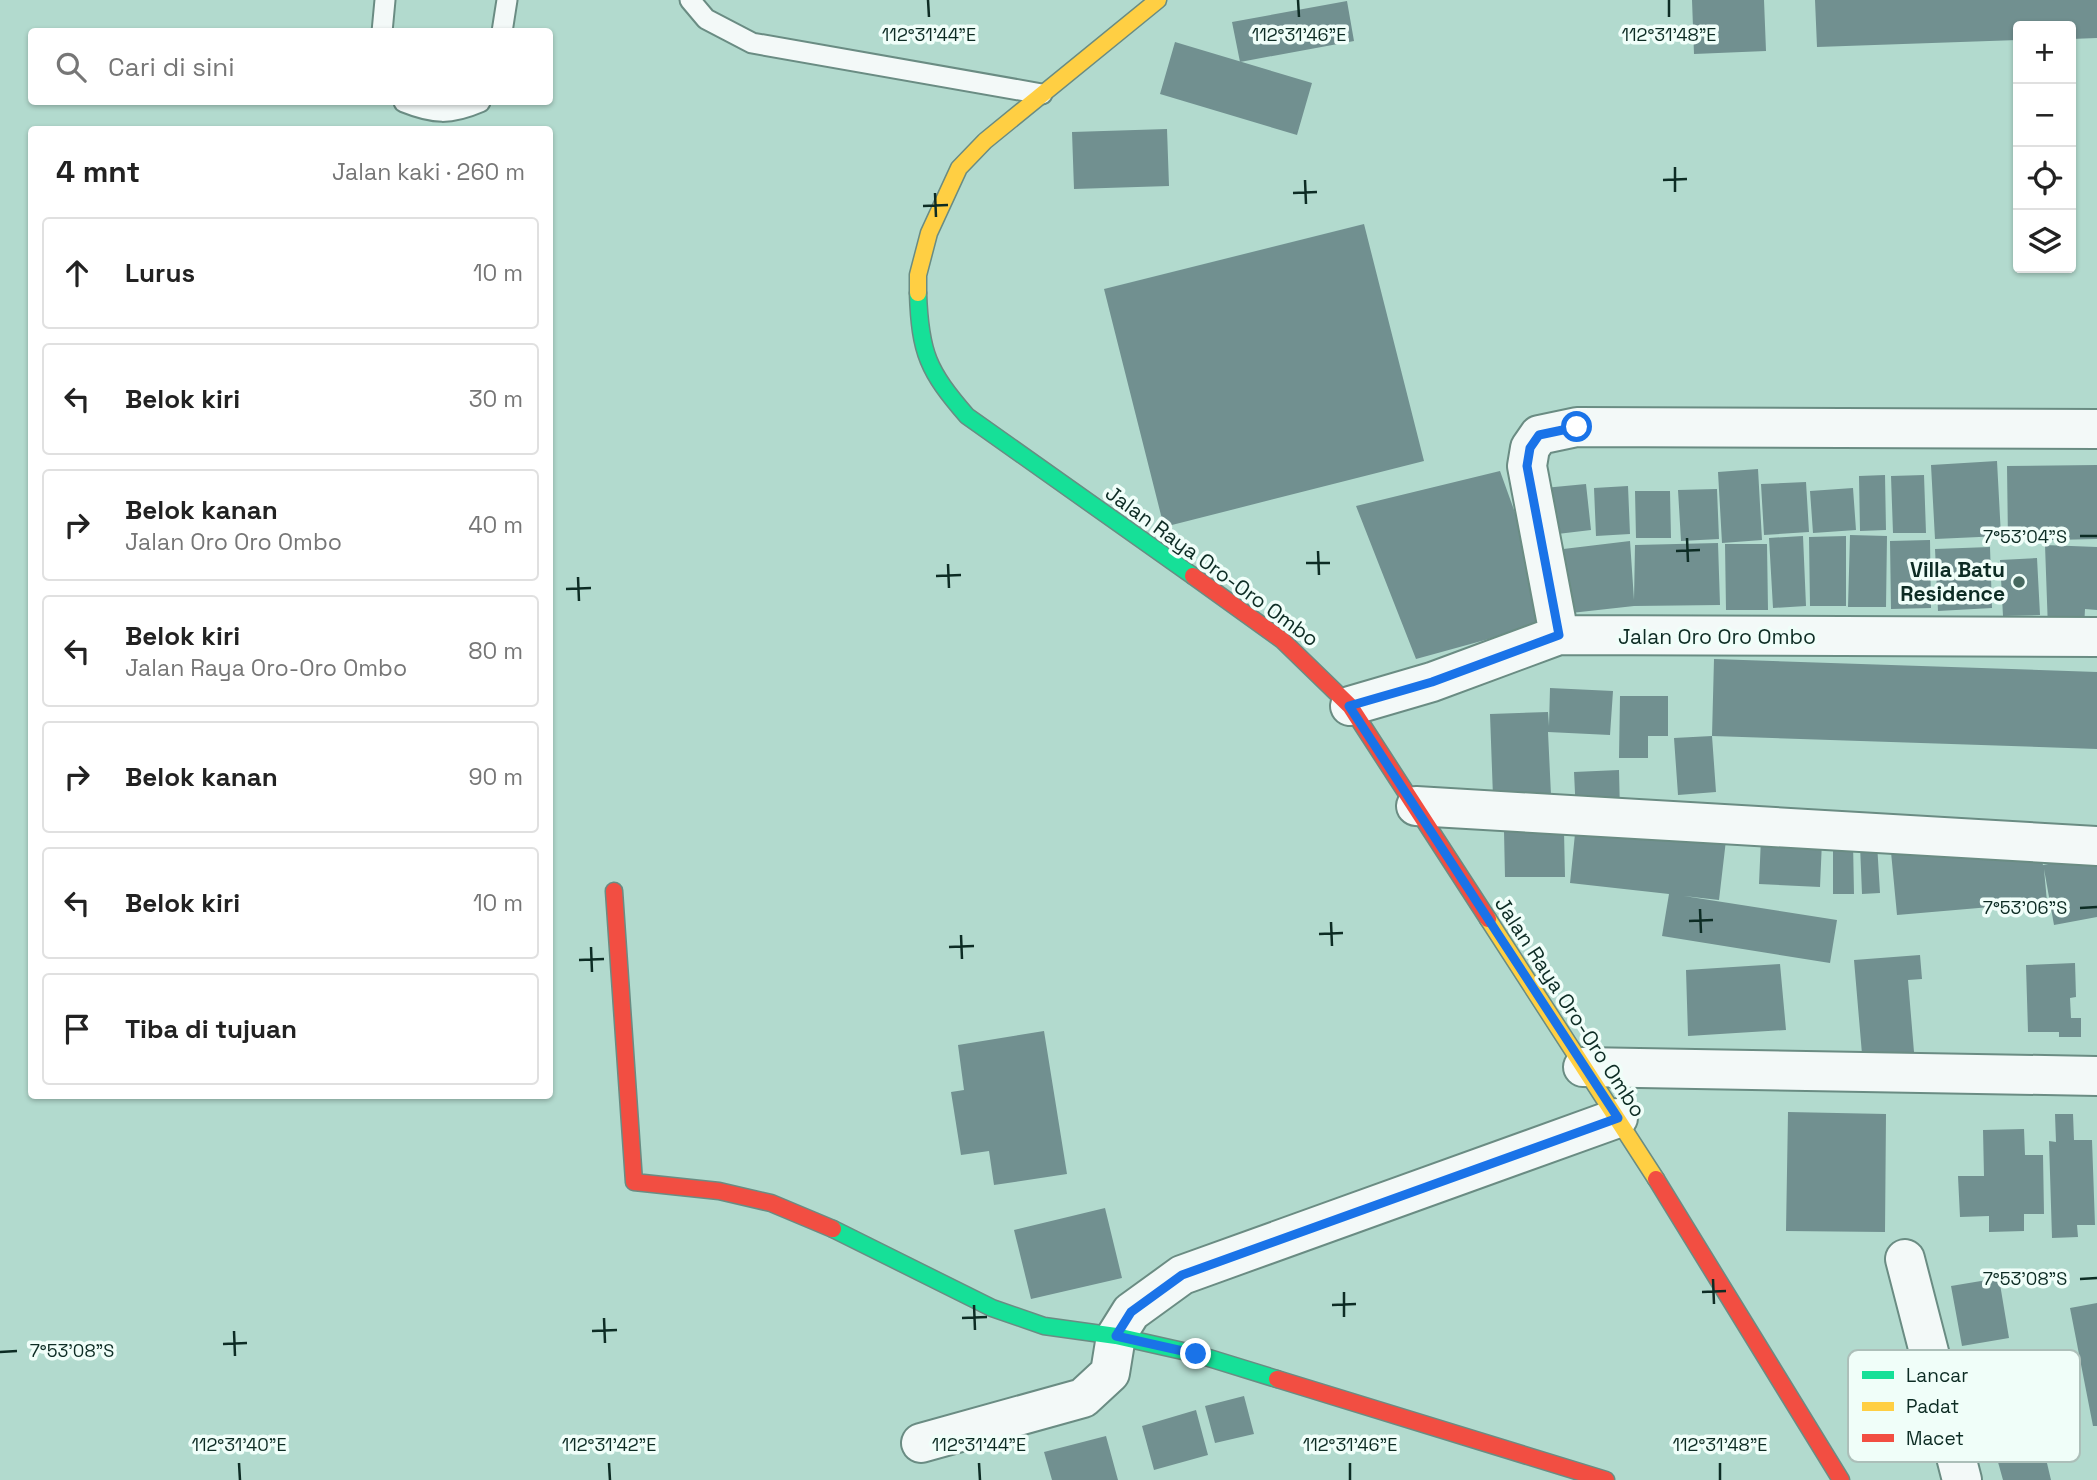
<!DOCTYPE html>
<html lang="id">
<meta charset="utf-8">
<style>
:root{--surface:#fff;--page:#f6f6f6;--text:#222;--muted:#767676;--line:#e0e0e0}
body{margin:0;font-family:"Space Grotesk",sans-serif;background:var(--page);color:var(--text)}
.controls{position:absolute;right:21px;top:21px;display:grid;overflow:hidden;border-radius:7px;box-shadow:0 2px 5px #0004}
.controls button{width:63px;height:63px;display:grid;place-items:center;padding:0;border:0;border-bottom:2px solid var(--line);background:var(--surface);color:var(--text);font:35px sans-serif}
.stop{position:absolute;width:21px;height:21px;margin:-16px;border:5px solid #1a73e8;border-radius:50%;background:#fff}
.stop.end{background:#1a73e8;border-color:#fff;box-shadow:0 2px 7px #0008}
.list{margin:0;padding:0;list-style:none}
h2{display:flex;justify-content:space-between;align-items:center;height:91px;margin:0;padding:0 28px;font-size:30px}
h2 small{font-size:23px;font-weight:400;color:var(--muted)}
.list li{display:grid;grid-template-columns:46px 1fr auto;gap:21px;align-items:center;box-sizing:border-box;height:112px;margin:0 14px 14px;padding:0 14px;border:2px solid var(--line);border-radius:7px}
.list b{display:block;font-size:26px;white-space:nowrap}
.list p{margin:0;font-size:23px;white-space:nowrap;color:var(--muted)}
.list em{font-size:23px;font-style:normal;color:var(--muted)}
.icon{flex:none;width:38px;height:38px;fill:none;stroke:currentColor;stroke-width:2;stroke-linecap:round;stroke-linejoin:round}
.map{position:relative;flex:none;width:2097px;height:1480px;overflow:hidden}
.search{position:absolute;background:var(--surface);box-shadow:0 2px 5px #0004;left:28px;top:28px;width:525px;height:77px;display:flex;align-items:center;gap:18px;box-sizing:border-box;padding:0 24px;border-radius:7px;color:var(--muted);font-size:26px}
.panel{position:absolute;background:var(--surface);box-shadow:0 2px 5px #0004;left:28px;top:126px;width:525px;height:973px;border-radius:7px}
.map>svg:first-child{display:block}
.building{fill:#719090}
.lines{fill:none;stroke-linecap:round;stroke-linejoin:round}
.lane-casing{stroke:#6a8c83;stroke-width:23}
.street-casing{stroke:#6a8c83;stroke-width:42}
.fast-casing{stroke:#6a8c83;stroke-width:19}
.slow-casing{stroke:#6a8c83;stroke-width:19}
.jam-casing{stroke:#6a8c83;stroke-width:19}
.lane{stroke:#f3f9f8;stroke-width:19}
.street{stroke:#f3f9f8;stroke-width:38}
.fast{stroke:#16e098;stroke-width:16}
.slow{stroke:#ffcf43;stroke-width:16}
.jam{stroke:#f24e42;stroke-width:16}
.route{stroke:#1a73e8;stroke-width:9}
.ticks{fill:none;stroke:#0d2c24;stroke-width:2.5}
.poi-dot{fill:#476960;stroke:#f0fef9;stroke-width:2.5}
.labels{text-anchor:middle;stroke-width:7;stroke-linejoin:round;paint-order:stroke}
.street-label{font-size:21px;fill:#0d2c24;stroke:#f0fef9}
.poi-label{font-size:21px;font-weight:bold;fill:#0d2c24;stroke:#f0fef9;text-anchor:end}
.key{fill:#f0fef9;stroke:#acbfb9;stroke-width:2}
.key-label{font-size:19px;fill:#0d2c24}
.ticks-label{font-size:18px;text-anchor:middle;fill:#0d2c24;stroke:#f0fef9;stroke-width:7;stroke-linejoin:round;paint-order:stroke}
</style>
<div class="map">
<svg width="2097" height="1480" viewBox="0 0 2097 1480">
<rect width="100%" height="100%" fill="#b2dace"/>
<path class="building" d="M1692,0H1764L1766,51L1694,54Z
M1815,0H2097V38L2071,39V26H2018V40L1817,47Z
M1347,1L1354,41L1240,62L1232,22Z
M1175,42L1312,83L1297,135L1160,94Z
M1167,129L1169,186L1074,189L1072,132Z
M1364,224L1424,461L1164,527L1104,289Z
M1997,461L2001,536L1935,539L1931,465Z
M2097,465V539L2008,541L2007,466Z
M1758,469L1762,540L1722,543L1718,472Z
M1500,471L1554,621L1416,659L1356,506Z
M1885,475L1886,530L1860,531L1859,476Z
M1924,475L1926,533H1893L1891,476Z
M1806,482L1809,532L1764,535L1761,484Z
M1586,484L1591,530L1549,535L1544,488Z
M1628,486L1630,534L1596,536L1594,488Z
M1853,488L1856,530L1813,533L1810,491Z
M1717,489L1719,539L1681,541L1678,490Z
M1635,491H1670L1671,538H1636Z
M1850,535L1887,536L1886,607H1848Z
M1803,536L1806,606L1773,608L1769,538Z
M1846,536V606H1810L1809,537Z
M1930,540L1931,608L1891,609L1890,541Z
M1630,541L1634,600L1635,545L1718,543L1720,605L1634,606L1562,614L1555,550Z
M1725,544H1767L1768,610H1726Z
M2045,545L2097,547V610L2085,609L2084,629H2048Z
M1990,547L1992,608L1938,611L1935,549Z
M2037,558L2040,615L2003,616L2000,560Z
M1714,659L2097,672V749L1712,736Z
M1550,688L1613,691L1610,735L1548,732L1551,795L1493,797L1490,714L1548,712L1549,726Z
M1620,696H1668V736H1648V758H1619Z
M1712,736L1716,792L1678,795L1674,738Z
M1619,770L1620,813L1576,814L1574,772Z
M1576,824L1726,840L1719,900L1684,896L1837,920L1830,963L1662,936L1669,894L1570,883Z
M1504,831H1564L1565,877H1505Z
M1761,838L1822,841L1820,887L1759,884Z
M1833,842H1853L1854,894H1833Z
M1877,843L1880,893L1862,894L1860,845Z
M2037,844L2043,865L2097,855V917L2054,925L2044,869L2047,902L1897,915L1891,852Z
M1920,955L1922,979L1908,980L1914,1052L1893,1053L1874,1064L1873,1053L1862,1054L1854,960Z
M2075,963L2076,997L2070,998L2071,1018H2081V1037H2059V1032H2028L2026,965Z
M1780,964L1786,1030L1688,1036L1686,970Z
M1044,1031L1067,1174L994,1185L989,1151L961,1155L951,1092L964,1090L958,1045Z
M1788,1112L1886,1114L1885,1232L1786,1231Z
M2055,1114H2073L2074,1140H2092L2095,1225H2077L2078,1237L2052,1238L2049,1141L2056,1142Z
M2024,1129L2025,1155H2043L2044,1214H2024V1231L1989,1232V1216L1960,1217L1958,1176H1984L1983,1130Z
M1105,1208L1122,1278L1031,1299L1014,1230Z
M1999,1278L2009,1338L1962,1346L1951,1286Z
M2097,1303V1426H2093L2070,1308Z
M1244,1396L1254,1434L1215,1443L1205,1406Z
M1196,1410L1208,1455L1154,1470L1142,1426Z
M1106,1436L1118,1480H1052L1044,1452Z
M2042,1442L2051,1480H2003L1996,1455Z"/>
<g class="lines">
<defs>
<path id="lane" d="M690,0L706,19L752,43L1042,94
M382,32L385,0
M502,32L507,0
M404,102C434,114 450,115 480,102"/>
<path id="street" d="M1559,635L1527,466L1530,448L1539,435L1577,427L2097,429
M1350,706L1432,682L1559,635L2097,637
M1416,806L2097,846
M1583,1067L2097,1076
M1905,1259L1962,1480
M921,1443L1083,1398L1110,1373L1116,1336L1131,1312L1182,1275L1618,1118"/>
<path id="fast" d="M918,293C920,353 928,371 967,416L1193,576
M833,1229L992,1308L1044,1326L1116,1336L1196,1354L1277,1379"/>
<path id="slow" d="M918,293V275L929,233L959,168L985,141L1158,0
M1488,919L1656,1179"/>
<path id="jam" d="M1193,576L1282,640L1350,706L1488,919
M614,891L634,1182L719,1191L771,1203L833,1229
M1656,1179L1841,1480
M1277,1379L1606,1480"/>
</defs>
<use href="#lane" class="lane-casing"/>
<use href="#street" class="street-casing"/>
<use href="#fast" class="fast-casing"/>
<use href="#slow" class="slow-casing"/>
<use href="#jam" class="jam-casing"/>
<use href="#lane" class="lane"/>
<use href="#street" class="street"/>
<use href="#fast" class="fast"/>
<use href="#slow" class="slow"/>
<use href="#jam" class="jam"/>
</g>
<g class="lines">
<path class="route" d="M1196,1354L1116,1336L1131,1312L1182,1275L1618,1118L1349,706L1432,682L1559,635L1527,466L1530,448L1539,435L1577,427"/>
</g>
<path class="ticks" d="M928,0L929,17M1298,0L1299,17M1669,0V17M1675,167V192M1305,180L1306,204M1663,180L1687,179M935,193L936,217M1293,193L1317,192M923,206L948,205M2080,536H2097M1687,538L1688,562M1318,551L1319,575M1676,551L1700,550M1306,563H1330M948,564L949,588M936,576L961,575M578,577L579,601M566,589L591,588M2080,908L2097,907M1700,909L1701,933M1689,921L1713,920M1331,922L1332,946M1319,934L1343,933M961,935L962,959M591,947L592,972M949,947L974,946M579,960L604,959M1713,1279L1714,1304M2080,1279L2097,1278M1344,1292V1317M1702,1292L1726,1291M974,1305L975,1330M1332,1305L1356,1304M604,1318L605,1343M962,1318L987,1317M234,1331L235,1356M592,1331L617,1330M223,1344L247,1343M0,1352L17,1351M239,1463L240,1480M609,1463L610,1480M979,1463L980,1480M1350,1463V1480M1720,1463V1480"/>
<circle class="poi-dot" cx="2019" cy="582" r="7"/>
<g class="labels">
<g class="street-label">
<text transform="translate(1212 566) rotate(36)" y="7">Jalan Raya Oro-Oro Ombo</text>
<text x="1717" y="644">Jalan Oro Oro Ombo</text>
<text transform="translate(1570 1007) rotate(57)" y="7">Jalan Raya Oro-Oro Ombo</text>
</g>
<g class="poi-label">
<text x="2005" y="577">Villa Batu<tspan x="2005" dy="24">Residence</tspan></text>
</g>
</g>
<rect x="1848" y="1350" width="232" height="112" rx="10" class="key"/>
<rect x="1862" y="1371" width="32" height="8" fill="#16e098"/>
<rect x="1862" y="1402" width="32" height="9" fill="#ffcf43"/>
<rect x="1862" y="1434" width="32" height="8" fill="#f24e42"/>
<g class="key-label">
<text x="1906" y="1382">Lancar</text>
<text x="1906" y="1413">Padat</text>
<text x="1906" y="1445">Macet</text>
</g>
<g class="ticks-label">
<text x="929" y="41">112°31'44"E</text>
<text x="1299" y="41">112°31'46"E</text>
<text x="1669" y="41">112°31'48"E</text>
<text x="2025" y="543">7°53'04"S</text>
<text x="2025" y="914">7°53'06"S</text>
<text x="2025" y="1285">7°53'08"S</text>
<text x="72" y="1357">7°53'08"S</text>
<text x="239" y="1451">112°31'40"E</text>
<text x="609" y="1451">112°31'42"E</text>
<text x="979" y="1451">112°31'44"E</text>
<text x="1350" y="1451">112°31'46"E</text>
<text x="1720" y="1451">112°31'48"E</text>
</g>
</svg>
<div class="controls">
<button>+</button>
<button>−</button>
<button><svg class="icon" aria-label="locate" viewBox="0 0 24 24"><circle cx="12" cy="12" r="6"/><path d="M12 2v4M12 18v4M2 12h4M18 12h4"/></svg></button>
<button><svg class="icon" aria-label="layers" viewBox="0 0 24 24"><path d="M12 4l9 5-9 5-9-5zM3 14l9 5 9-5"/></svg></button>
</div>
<div class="stop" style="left:1577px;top:427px"></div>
<div class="stop end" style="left:1196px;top:1354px"></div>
<div class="search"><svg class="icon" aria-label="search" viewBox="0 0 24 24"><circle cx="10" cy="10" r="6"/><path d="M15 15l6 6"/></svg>Cari di sini</div>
<section class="panel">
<h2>4 mnt<small>Jalan kaki · 260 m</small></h2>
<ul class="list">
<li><svg class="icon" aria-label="ahead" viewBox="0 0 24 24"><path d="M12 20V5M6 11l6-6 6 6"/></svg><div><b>Lurus</b></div><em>10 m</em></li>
<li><svg class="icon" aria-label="left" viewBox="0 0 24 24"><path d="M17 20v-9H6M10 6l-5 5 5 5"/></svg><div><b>Belok kiri</b></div><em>30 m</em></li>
<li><svg class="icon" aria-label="right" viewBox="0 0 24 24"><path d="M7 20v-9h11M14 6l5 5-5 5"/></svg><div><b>Belok kanan</b><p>Jalan Oro Oro Ombo</p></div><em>40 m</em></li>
<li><svg class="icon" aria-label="left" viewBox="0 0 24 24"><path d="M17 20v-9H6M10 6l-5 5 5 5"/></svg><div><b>Belok kiri</b><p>Jalan Raya Oro-Oro Ombo</p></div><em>80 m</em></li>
<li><svg class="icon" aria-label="right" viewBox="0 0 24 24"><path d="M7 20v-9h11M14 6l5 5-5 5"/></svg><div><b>Belok kanan</b></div><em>90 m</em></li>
<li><svg class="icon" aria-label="left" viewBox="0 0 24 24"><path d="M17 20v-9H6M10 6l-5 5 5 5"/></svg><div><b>Belok kiri</b></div><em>10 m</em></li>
<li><svg class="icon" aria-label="arrive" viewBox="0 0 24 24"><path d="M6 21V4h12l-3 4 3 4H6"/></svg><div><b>Tiba di tujuan</b></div></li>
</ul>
</section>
</div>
